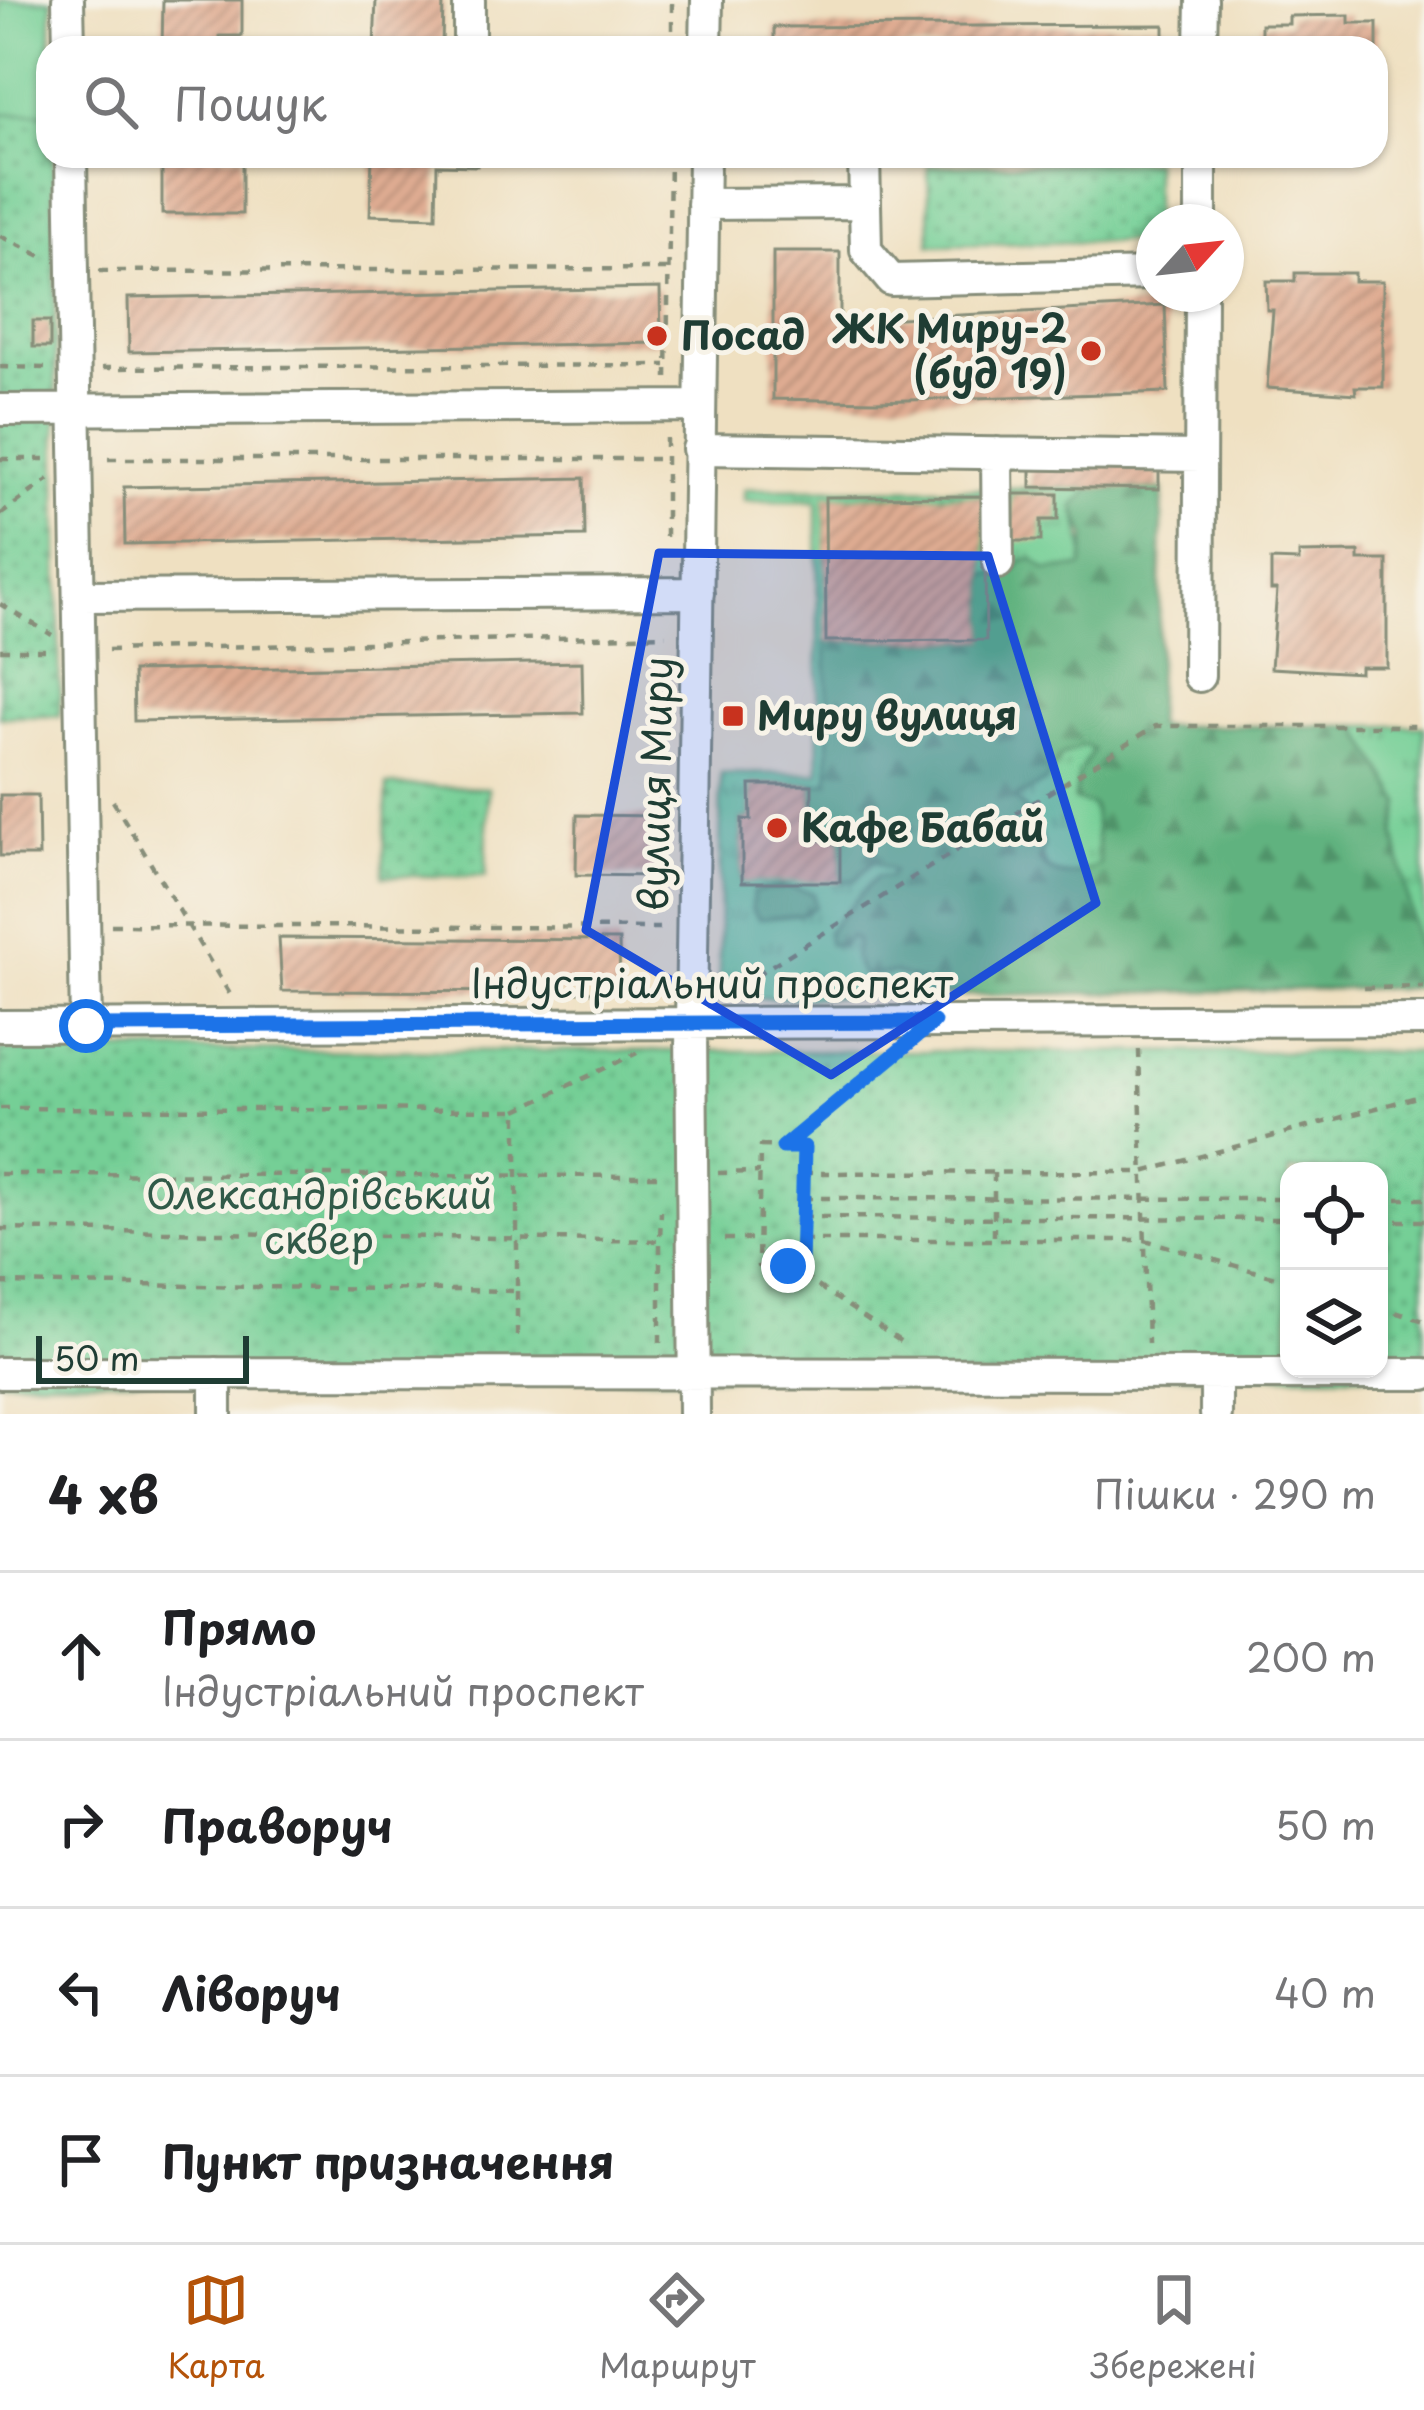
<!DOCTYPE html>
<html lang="uk">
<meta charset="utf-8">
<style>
:root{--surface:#fff;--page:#f2f2f2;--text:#202124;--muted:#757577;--line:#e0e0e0;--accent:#b45309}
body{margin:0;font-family:"Playpen Sans",sans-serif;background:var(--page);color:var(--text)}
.controls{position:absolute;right:36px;bottom:36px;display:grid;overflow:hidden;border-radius:24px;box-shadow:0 3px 9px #0004}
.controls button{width:108px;height:108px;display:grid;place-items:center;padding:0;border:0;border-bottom:3px solid var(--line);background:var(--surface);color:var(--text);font:60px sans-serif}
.compass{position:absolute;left:1136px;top:204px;width:108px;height:108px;border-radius:50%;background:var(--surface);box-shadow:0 3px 9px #0004;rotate:63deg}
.scale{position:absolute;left:36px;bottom:30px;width:213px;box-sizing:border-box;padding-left:12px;border:6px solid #1f3d34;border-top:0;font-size:33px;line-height:42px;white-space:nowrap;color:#1f3d34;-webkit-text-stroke:9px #f7f3e8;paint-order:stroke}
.stop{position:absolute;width:36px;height:36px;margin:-27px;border:9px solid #1a73e8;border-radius:50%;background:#fff}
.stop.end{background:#1a73e8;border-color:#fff;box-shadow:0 3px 12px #0008}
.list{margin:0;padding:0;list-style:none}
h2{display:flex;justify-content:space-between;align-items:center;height:156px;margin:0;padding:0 48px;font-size:51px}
h2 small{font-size:39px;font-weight:400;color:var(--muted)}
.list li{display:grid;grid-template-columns:78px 1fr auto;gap:36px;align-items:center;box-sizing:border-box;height:168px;padding:0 48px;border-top:3px solid var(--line)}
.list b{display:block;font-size:45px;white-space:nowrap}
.list p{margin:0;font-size:39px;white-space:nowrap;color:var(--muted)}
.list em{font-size:39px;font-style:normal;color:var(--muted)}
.icon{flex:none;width:66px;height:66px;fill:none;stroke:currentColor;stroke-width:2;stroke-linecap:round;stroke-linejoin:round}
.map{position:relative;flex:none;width:1424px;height:1414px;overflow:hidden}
.search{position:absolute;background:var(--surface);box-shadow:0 3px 9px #0004;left:36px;right:36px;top:36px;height:132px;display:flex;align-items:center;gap:30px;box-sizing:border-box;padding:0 42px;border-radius:36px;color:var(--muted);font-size:45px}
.sheet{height:828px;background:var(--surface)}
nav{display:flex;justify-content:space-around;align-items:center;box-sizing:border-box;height:168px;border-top:3px solid var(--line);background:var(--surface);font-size:33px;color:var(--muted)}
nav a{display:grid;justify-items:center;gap:6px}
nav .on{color:var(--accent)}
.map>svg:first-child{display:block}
.grass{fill:url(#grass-tufts);stroke:#4a8665;stroke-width:3}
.forest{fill:url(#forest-firs);stroke:#40785a;stroke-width:3;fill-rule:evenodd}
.park{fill:url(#park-dots);stroke:#4a8665;stroke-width:3;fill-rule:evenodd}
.pitch{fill:#75cf96;stroke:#4a8665;stroke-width:3}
.building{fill:url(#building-hatch)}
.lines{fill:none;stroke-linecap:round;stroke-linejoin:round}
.minor-casing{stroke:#878e7a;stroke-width:36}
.path{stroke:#878e7a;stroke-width:4.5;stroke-dasharray:9 9;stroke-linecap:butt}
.minor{stroke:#fff;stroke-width:30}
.route{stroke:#1a73e8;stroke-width:15}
.marked{fill:#1d4ed8;fill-opacity:0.2;stroke:#1d4ed8;stroke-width:9;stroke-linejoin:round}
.poi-dot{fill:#c8321e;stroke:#f7f3e8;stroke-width:4.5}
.labels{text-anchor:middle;stroke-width:10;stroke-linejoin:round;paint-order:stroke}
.poi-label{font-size:39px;font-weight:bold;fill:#1f3d34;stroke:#f7f3e8;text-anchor:start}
.street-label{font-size:39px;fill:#1f3d34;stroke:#f7f3e8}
.park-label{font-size:39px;fill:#305a48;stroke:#f7f3e8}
</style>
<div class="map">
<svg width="1424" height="1414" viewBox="0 0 1424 1414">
<defs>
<pattern id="grass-tufts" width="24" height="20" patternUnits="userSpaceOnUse" patternTransform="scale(3)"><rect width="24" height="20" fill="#75cf96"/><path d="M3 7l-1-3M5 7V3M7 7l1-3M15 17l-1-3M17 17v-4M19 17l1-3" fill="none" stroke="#5fa97b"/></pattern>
<pattern id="forest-firs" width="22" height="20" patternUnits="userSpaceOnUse" patternTransform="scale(3)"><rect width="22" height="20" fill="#60b27f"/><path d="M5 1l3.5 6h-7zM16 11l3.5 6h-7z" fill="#4f9269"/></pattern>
<pattern id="park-dots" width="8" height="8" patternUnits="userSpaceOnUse" patternTransform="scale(3)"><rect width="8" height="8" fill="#75cf96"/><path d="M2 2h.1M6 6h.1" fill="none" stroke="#5fa97b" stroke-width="1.8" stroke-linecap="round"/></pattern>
<pattern id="building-hatch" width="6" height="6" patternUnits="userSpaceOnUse" patternTransform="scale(3)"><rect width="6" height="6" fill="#dfac92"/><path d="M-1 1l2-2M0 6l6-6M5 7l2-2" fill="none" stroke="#b48d78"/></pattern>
</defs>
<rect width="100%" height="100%" fill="#f7f3e8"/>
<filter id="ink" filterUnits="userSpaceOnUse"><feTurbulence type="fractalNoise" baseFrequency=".00833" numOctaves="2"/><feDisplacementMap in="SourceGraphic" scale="24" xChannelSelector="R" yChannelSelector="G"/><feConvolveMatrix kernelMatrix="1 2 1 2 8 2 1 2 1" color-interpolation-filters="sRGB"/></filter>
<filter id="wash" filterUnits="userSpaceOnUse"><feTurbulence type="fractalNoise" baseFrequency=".004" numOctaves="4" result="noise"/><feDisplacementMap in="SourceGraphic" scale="48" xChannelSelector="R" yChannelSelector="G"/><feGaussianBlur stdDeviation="2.7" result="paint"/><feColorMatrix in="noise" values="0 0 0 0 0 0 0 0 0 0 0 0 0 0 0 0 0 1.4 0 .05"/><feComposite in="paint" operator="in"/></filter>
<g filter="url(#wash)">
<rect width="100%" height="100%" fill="#efe0c1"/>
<path class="grass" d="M1091,488L1074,507C1094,566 1090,682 1094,750L1079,773L1093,806L1100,864L1076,877L1049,872L1014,799L1046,781L1059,757L1084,744L1092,749L1046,570L1034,559L1014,571L985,575L983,496L825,497L829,783L751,785V820H742V881L855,880L874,861L893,871L842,945L850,936L858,940L862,975L894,973L922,981L931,996L719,999L721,774L819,773L817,501H744V489Z
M1357,726H1424V987L1406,988L1421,967L1395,834L1401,803Z"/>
<path class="forest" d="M1091,488L1163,489L1156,726H1357L1401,803L1395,834L1421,968L1406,988L931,996L922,981L894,973L862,975L854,958L857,940L850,936L842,946L829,944L827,932L877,876L889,877L893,871L873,861L855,880L840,882V837H812V785L829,782L826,641L985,640V575L1014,571L1022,560L1034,559L1046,570L1082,567L1086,537L1074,506ZM1084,745L1093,750L1079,773L1074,800L1093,806L1100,864C1077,877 1057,882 1039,860L1044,846L1034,821L1015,798L1046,781L1059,757Z
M783,886L813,893L815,907L801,915L759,919L752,910L753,892Z"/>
<path class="park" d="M0,0H52L48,156H53L60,716L0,717Z
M1154,161V241L930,245L928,166Z
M387,785L488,788L486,876H383Z
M0,1050L1424,1052V1375L0,1380ZM1289,1171H1379V1369H1289Z"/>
<path class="pitch" d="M0,0H52L48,113L0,114Z"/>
<g id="blocks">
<path class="building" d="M163,0H242V36H220V48H162Z
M376,0H443L442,48H374Z
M1349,15V23H1377V48H1261V24H1289V16Z
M1164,25V48H774V27Z
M162,156H242V214H162Z
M372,156H477V166L437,165L436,217L370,215Z
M773,252H840V321L1165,305L1168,392L875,401L773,399Z
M1295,273H1354V281H1383V387H1355L1356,394L1267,388L1273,310H1267L1266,281H1295Z
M660,288L661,343L129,352L128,298Z
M33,321H50V347H33Z
M1031,460L1159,462V489L1031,487Z
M584,478L585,536L125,544L124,487Z
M1012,494H1058V520H1041V541H1012Z
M984,496L986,640L826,641L825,497Z
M1359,552V560H1387V667H1360V673L1271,668L1277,590H1271V560L1299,561V553Z
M582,662L583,713L134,721L133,671Z
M750,785H812V837H840V882H742V819L751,820Z
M0,795H38L39,856H0Z
M577,815L659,816L658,876L576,875Z
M279,938L619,940L620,992L282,991Z"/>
</g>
</g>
<g filter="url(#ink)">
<use href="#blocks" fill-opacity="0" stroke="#878e7a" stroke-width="3"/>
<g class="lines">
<defs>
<path id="minor" d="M68,0L69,48
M469,0V48
M706,48L707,0
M1201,48L1202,0
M71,156L86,1026
M864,156L866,250L891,280L1154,274
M1201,156V222
M703,204L865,203
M0,410L698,406
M698,449L1200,456
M997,453L998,563
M80,596L698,593
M1199,676L1201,294
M0,1026L1424,1020
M0,1373L1424,1374
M216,1373V1414
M694,1414L691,1023L704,156
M1216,1414V1374"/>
</defs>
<use href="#minor" class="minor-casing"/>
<path class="path" d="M672,48V0
M0,236L43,257
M99,271L668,269
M0,367L48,368
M102,368L666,365
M667,378L670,156
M666,438V540
M0,459H48
M108,459H666
M0,515L49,479
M0,604L52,635
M0,650H52
M108,650L666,635
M113,801L231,996
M111,925L663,928
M1364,988L1424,987
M726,994L1156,726H1424
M1139,1050L1148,1344
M0,1108L517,1110V1291L0,1283
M517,1110L637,1053
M760,1146L804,1147L801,1266H758Z
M783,1146L899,1051
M718,1173L760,1172
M803,1173L1143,1172L1424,1095
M994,1173V1239
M0,1174L661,1176
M803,1198L1289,1199
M1379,1199H1424
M802,1217L1289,1219
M1379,1221H1424
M0,1229L660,1241L661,1211
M724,1239H759
M802,1240H1145L1289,1281
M788,1266L903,1343
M517,1291V1345
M1379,1307L1424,1321
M660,1343V1241"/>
<use href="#minor" class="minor"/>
</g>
</g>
<g class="lines" filter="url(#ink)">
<path class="route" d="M86,1026L934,1022L783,1147H804L801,1266H788"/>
</g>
<path class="marked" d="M659,553L988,556L1096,903L831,1075L586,930Z"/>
<g class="poi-dot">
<circle cx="657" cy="336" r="12"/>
<circle cx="1091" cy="351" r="12"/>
<rect x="721" y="704" width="24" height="24" rx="6"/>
<circle cx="777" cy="828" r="12"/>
</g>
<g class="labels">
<g class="poi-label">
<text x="1067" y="343" text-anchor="end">ЖК Миру-2<tspan x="1067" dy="45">(буд 19)</tspan></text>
<text x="681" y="350">Посад</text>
<text x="757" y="730">Миру вулиця</text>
<text x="801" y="842">Кафе Бабай</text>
</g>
<g class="street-label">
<text transform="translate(656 784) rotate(-89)" y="14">вулиця Миру</text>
<text x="712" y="998">Індустріальний проспект</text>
</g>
<g class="park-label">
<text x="319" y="1209">Олександрівський<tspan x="319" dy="45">сквер</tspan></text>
</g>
</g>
</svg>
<div class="controls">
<button><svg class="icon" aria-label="locate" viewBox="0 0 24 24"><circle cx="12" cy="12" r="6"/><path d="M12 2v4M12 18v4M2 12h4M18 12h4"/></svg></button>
<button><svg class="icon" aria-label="layers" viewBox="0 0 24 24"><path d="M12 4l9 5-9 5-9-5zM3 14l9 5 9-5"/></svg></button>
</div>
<svg class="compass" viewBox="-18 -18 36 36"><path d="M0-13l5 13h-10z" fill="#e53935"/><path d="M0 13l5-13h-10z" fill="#757577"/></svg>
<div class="scale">50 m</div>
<div class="stop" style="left:86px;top:1026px"></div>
<div class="stop end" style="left:788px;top:1266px"></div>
<div class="search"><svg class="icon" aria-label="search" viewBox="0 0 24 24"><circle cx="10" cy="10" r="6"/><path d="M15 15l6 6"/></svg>Пошук</div>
</div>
<section class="sheet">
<h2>4 хв<small>Пішки · 290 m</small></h2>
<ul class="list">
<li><svg class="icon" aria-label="ahead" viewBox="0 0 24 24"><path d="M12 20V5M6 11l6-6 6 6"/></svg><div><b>Прямо</b><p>Індустріальний проспект</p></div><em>200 m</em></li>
<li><svg class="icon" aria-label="right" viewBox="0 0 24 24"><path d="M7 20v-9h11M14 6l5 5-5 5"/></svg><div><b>Праворуч</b></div><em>50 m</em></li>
<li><svg class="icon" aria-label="left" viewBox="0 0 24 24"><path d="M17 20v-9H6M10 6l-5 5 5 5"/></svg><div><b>Ліворуч</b></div><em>40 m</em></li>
<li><svg class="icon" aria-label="arrive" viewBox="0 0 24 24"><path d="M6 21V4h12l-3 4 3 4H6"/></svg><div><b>Пункт призначення</b></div></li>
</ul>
</section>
<nav>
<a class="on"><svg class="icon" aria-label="map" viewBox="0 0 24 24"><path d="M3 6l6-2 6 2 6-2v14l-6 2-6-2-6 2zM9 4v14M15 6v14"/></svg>Карта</a>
<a><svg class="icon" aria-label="directions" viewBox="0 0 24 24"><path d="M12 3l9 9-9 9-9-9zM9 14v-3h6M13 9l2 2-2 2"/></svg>Маршрут</a>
<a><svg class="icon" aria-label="saved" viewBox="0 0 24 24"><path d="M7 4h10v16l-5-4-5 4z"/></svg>Збережені</a>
</nav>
